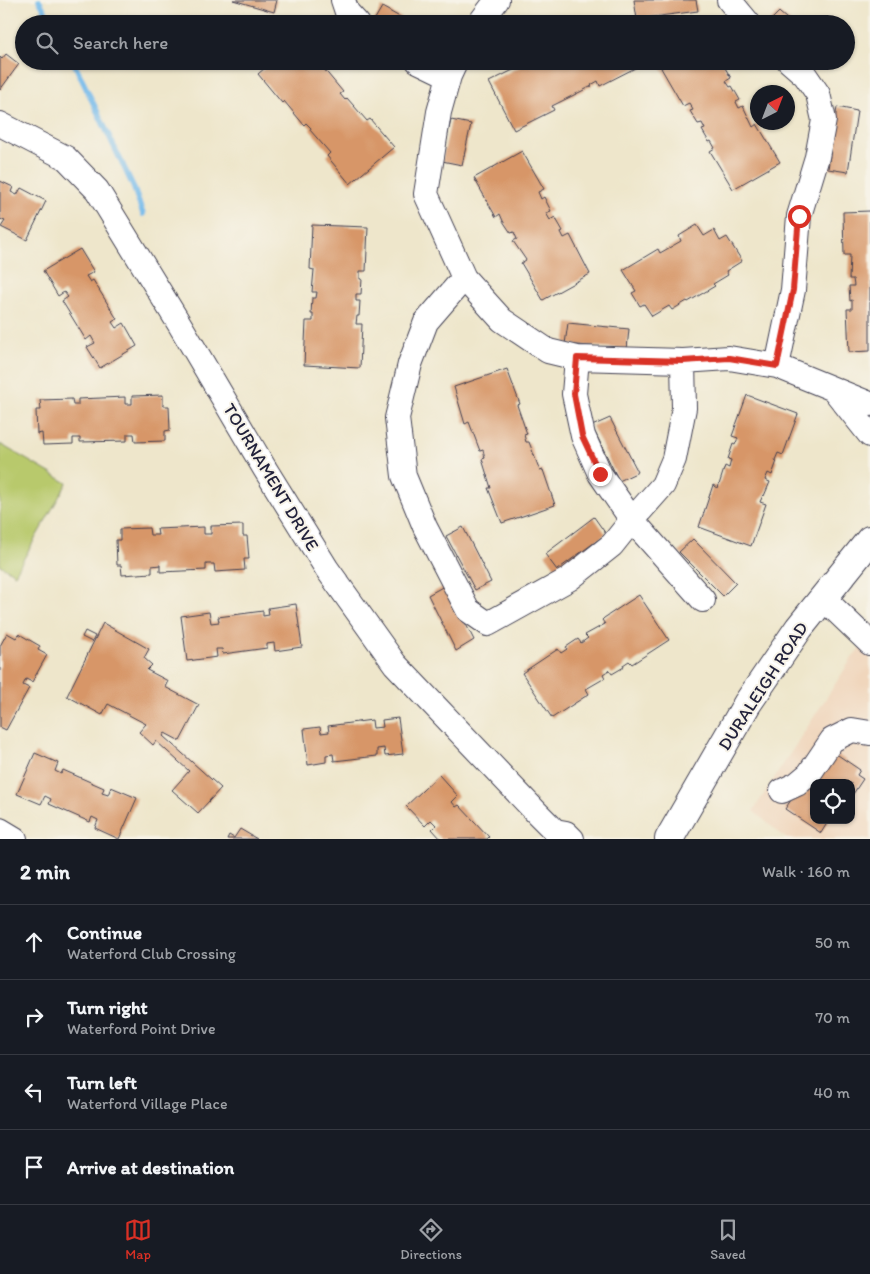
<!DOCTYPE html>
<meta charset="utf-8">
<style>
:root{--surface:#171b24;--page:#20242c;--text:#f1f3f6;--muted:#9ea1a6;--line:#363941;--accent:#d93025}
body{margin:0;font-family:Itim,sans-serif;background:var(--page);color:var(--text)}
.controls{position:absolute;right:15px;bottom:15px;display:grid;overflow:hidden;border-radius:10px;box-shadow:0 1px 4px #0004}
.controls button{width:45px;height:45px;display:grid;place-items:center;padding:0;border:0;border-bottom:1px solid var(--line);background:var(--surface);color:var(--text);font:25px sans-serif}
.compass{position:absolute;left:750px;top:85px;width:45px;height:45px;border-radius:50%;background:var(--surface);box-shadow:0 1px 4px #0004;rotate:42deg}
.stop{position:absolute;width:15px;height:15px;margin:-11px;border:4px solid #d93025;border-radius:50%;background:#fff}
.stop.end{background:#d93025;border-color:#fff;box-shadow:0 1px 5px #0008}
.list{margin:0;padding:0;list-style:none}
h2{display:flex;justify-content:space-between;align-items:center;height:65px;margin:0;padding:0 20px;font-size:21px}
h2 small{font-size:16px;font-weight:400;color:var(--muted)}
.list li{display:grid;grid-template-columns:32px 1fr auto;gap:15px;align-items:center;box-sizing:border-box;height:75px;padding:0 20px;border-top:1px solid var(--line)}
.list b{display:block;font-size:19px;white-space:nowrap}
.list p{margin:0;font-size:16px;white-space:nowrap;color:var(--muted)}
.list em{font-size:16px;font-style:normal;color:var(--muted)}
.icon{flex:none;width:28px;height:28px;fill:none;stroke:currentColor;stroke-width:2;stroke-linecap:round;stroke-linejoin:round}
.map{position:relative;flex:none;width:870px;height:839px;overflow:hidden}
.search{position:absolute;background:var(--surface);box-shadow:0 1px 4px #0004;left:15px;right:15px;top:15px;height:55px;display:flex;align-items:center;gap:12px;box-sizing:border-box;padding:0 18px;border-radius:28px;color:var(--muted);font-size:19px}
.sheet{height:365px;background:var(--surface)}
nav{display:flex;justify-content:space-around;align-items:center;box-sizing:border-box;height:70px;border-top:1px solid var(--line);background:var(--surface);font-size:14px;color:var(--muted)}
nav a{display:grid;justify-items:center;gap:2px}
nav .on{color:var(--accent)}
.map>svg:first-child{display:block}
.built{fill:#f0d6bc;fill-rule:evenodd}
.green{fill:#b8c96c;stroke:#6d7654}
.lines{fill:none;stroke-linecap:round;stroke-linejoin:round}
.stream{stroke:#73baeb;stroke-width:5.5}
.building{fill:#d79668}
.minor-casing{stroke:#413f51;stroke-width:26}
.major-casing{stroke:#413f51;stroke-width:30}
.minor{stroke:#fff;stroke-width:24}
.major{stroke:#fff;stroke-width:28}
.route{stroke:#d93025;stroke-width:6}
.labels{text-anchor:middle;stroke-width:4;stroke-linejoin:round;paint-order:stroke}
.street-label{font-size:18px;fill:#22223b;stroke:#f7f3e8}
</style>
<div class="map">
<svg width="870" height="839" viewBox="0 0 870 839">
<rect width="100%" height="100%" fill="#f7f3e8"/>
<filter id="ink" filterUnits="userSpaceOnUse"><feTurbulence type="fractalNoise" baseFrequency=".02" numOctaves="2"/><feDisplacementMap in="SourceGraphic" scale="10" xChannelSelector="R" yChannelSelector="G"/><feConvolveMatrix kernelMatrix="1 2 1 2 8 2 1 2 1" color-interpolation-filters="sRGB"/></filter>
<filter id="wash" filterUnits="userSpaceOnUse"><feTurbulence type="fractalNoise" baseFrequency=".0096" numOctaves="4" result="noise"/><feDisplacementMap in="SourceGraphic" scale="20" xChannelSelector="R" yChannelSelector="G"/><feGaussianBlur stdDeviation="1.12" result="paint"/><feColorMatrix in="noise" values="0 0 0 0 0 0 0 0 0 0 0 0 0 0 0 0 0 1.4 0 .05"/><feComposite in="paint" operator="in"/></filter>
<g filter="url(#wash)">
<rect width="100%" height="100%" fill="#eee6cb"/>
<path class="built" d="M870,637V839H787L753,811L854,655ZM814,783H851V820H814Z"/>
<path class="green" d="M0,444L67,483L15,574L0,565Z"/>
<g class="lines">
<path class="stream" d="M39,0L52,24
M73,61L133,186L143,214"/>
</g>
<g id="blocks">
<path class="building" d="M233,0H277L274,12Z
M634,0H696L698,11L637,19Z
M382,7L412,24H372Z
M779,12L780,13L793,24H767Z
M614,18L617,24H603Z
M6,54L19,64L0,90V57L2,59Z
M273,61H323L326,65L323,68L343,92L340,94L345,100L347,98L367,121L370,119L394,147L350,184L327,156L330,153L310,130L311,128L306,123L304,125L284,101L282,103L258,74Z
M537,61H637L639,66L600,86L598,81L591,85L592,86L552,106L554,110L514,130L489,82L529,62L531,66L538,63Z
M673,61H721L731,78L726,81L730,87L732,86L740,100L736,102L739,108L743,106L753,127L757,124L780,162L733,189L710,151L715,148L711,141L709,142L702,130L705,129L702,123L698,124L690,111L693,110L689,103L683,106L661,68Z
M837,107L857,111L848,172L828,169Z
M451,120L471,124L462,165L442,161Z
M522,151L544,189L538,192L541,199L544,197L551,211L546,213L550,220L555,217L563,231L561,232L564,238L570,235L590,274L543,300L521,263L526,260L513,241L517,239L514,232L511,233L503,221L500,214L496,217L474,178Z
M0,181L13,187L11,192L17,195L21,188L46,201L27,240L1,227L5,221L0,219Z
M870,211V351L849,352L847,309H852V300L850,301L849,286H854L853,279H849L850,255H844L843,212Z
M312,225L368,227L366,271H360V279H362L361,294H356V301H360L359,316H357L356,324H362L360,368L304,365L306,321H313V314H311L312,298H316L317,292H312L314,270L310,269Z
M697,225L704,236L714,230L720,241L727,237L742,261L726,271L728,275L713,284L715,286L688,302L687,301L672,310L669,306L652,316L644,304L640,306L632,293L636,291L623,270L658,249L660,253L681,241L679,236Z
M80,249L94,272L86,276L90,282L93,280L117,319L112,322L116,328L124,323L137,346L100,368L87,347L95,343L91,336L86,340L62,301L68,297L64,292L58,296L43,271Z
M568,323L629,329L627,349L565,344Z
M507,369L520,404L517,405L527,434L524,435L526,442H529L540,471L543,470L555,505L502,523L488,488H491L482,459L485,458L483,450L480,451L469,422L465,424L454,387Z
M163,395V406H169L170,430L165,431V441L135,442L134,434H127V441L80,442V438H73V444L43,445L42,433L37,434L36,410H41L40,400L72,399L73,405H78V399L125,397V404H132V396Z
M747,395L798,414L783,455L778,453L775,460L777,461L772,475L768,473L765,480L770,482L764,496L763,495L760,502L766,504L751,546L699,527L713,485L718,488L725,466L729,468L731,460L728,459L733,444L735,445L738,438L732,436Z
M610,418L638,472L619,481L592,426Z
M594,517L606,534L557,570L545,554Z
M243,525V536H247L249,559H244L245,570L215,572L214,564H206V570L160,572V565L152,566V573L122,575L121,565H117L116,540H120V529L149,528L150,535H158L157,529L204,527V534H211V526Z
M463,527L491,582L475,590L446,536Z
M693,539L736,583L723,596L679,552Z
M446,585L474,640L456,651L428,595Z
M639,595L669,640L632,664L629,661L623,665L624,667L612,674L609,670L603,674L605,678L586,689L589,694L552,718L522,673L558,649L561,653L567,649L566,647L578,639L581,643L588,638L585,635L605,624L602,620L604,618Z
M296,604L302,647L275,651L274,643L267,644V648L223,654L222,649H216L217,657L187,661L181,616L209,612L211,623L219,622L218,617L263,611V616L269,615L268,608Z
M103,623L149,649L144,658L152,665L147,670L168,681L165,687L199,705L180,741L165,733L163,736L221,788L198,813L172,790L189,771L156,741L153,745L139,732L146,724L108,704L102,715L67,696Z
M85,631L95,636L92,642L82,637Z
M7,633L16,638L19,634L40,646L38,650L47,655L32,682L26,679L23,685L29,688L6,730L0,727V646Z
M398,718L403,754L385,756L384,748L377,749V756L334,761L333,754L326,755V762L308,765L304,729L320,727L321,733L329,732L328,726L372,720L373,728L383,727L382,720Z
M832,751L860,770L857,775L863,779L851,797V783H814V820H829L821,833L785,809L799,788L806,793L827,761Z
M35,753L58,763L55,771L61,774L63,770L104,788L102,793L108,795L111,787L137,798L119,839L95,828L98,820L92,817L90,822L49,804L51,799L45,796L41,804L17,794Z
M439,775L458,796L452,802L456,807L459,805L489,837L487,839H441L432,829L436,825L431,820L425,826L406,806Z
M240,829L257,839H227L229,835L234,838Z"/>
</g>
</g>
<g filter="url(#ink)">
<use href="#blocks" fill-opacity="0" stroke="#413f51" stroke-width="1"/>
<g class="lines">
<defs>
<path id="minor" d="M343,0L347,12L358,24
M729,0L749,24
M479,24L497,0
M418,61L449,76
M456,61L449,76L439,112L426,194L464,278L502,320L548,351L577,358L683,361L729,358L777,366L870,404
M0,124L66,158L97,190L180,325L265,469L327,569L395,664L537,813L555,831L566,833L572,839
M464,278L426,322L410,364L397,418L404,476L425,527L468,610L488,624L569,579L612,545L632,520L663,485L674,459L684,408L683,361
M577,358L574,394L583,436L600,474L632,520L703,600
M777,366L793,290L799,216L817,157L824,120L818,94L805,75L789,61
M835,391L870,435
M823,598L870,643
M782,791L797,784L809,774L832,740L852,730L870,733
M0,830L15,839"/>
<path id="major" d="M669,839L747,704L799,628L870,540"/>
</defs>
<use href="#minor" class="minor-casing"/>
<use href="#major" class="major-casing"/>
<use href="#minor" class="minor"/>
<use href="#major" class="major"/>
</g>
</g>
<g class="lines" filter="url(#ink)">
<path class="route" d="M600,474L582,436L574,394L577,358L683,361L729,358L777,366L793,290L799,216"/>
</g>
<g class="labels">
<g class="street-label">
<text transform="translate(271 477) rotate(59)" y="6">TOURNAMENT DRIVE</text>
<text transform="translate(763 686) rotate(-57)" y="6">DURALEIGH ROAD</text>
</g>
</g>
</svg>
<div class="controls">
<button><svg class="icon" aria-label="locate" viewBox="0 0 24 24"><circle cx="12" cy="12" r="6"/><path d="M12 2v4M12 18v4M2 12h4M18 12h4"/></svg></button>
</div>
<svg class="compass" viewBox="-18 -18 36 36"><path d="M0-13l5 13h-10z" fill="#e53935"/><path d="M0 13l5-13h-10z" fill="#9ea1a6"/></svg>
<div class="stop" style="left:799px;top:216px"></div>
<div class="stop end" style="left:600px;top:474px"></div>
<div class="search"><svg class="icon" aria-label="search" viewBox="0 0 24 24"><circle cx="10" cy="10" r="6"/><path d="M15 15l6 6"/></svg>Search here</div>
</div>
<section class="sheet">
<h2>2 min<small>Walk · 160 m</small></h2>
<ul class="list">
<li><svg class="icon" aria-label="ahead" viewBox="0 0 24 24"><path d="M12 20V5M6 11l6-6 6 6"/></svg><div><b>Continue</b><p>Waterford Club Crossing</p></div><em>50 m</em></li>
<li><svg class="icon" aria-label="right" viewBox="0 0 24 24"><path d="M7 20v-9h11M14 6l5 5-5 5"/></svg><div><b>Turn right</b><p>Waterford Point Drive</p></div><em>70 m</em></li>
<li><svg class="icon" aria-label="left" viewBox="0 0 24 24"><path d="M17 20v-9H6M10 6l-5 5 5 5"/></svg><div><b>Turn left</b><p>Waterford Village Place</p></div><em>40 m</em></li>
<li><svg class="icon" aria-label="arrive" viewBox="0 0 24 24"><path d="M6 21V4h12l-3 4 3 4H6"/></svg><div><b>Arrive at destination</b></div></li>
</ul>
</section>
<nav>
<a class="on"><svg class="icon" aria-label="map" viewBox="0 0 24 24"><path d="M3 6l6-2 6 2 6-2v14l-6 2-6-2-6 2zM9 4v14M15 6v14"/></svg>Map</a>
<a><svg class="icon" aria-label="directions" viewBox="0 0 24 24"><path d="M12 3l9 9-9 9-9-9zM9 14v-3h6M13 9l2 2-2 2"/></svg>Directions</a>
<a><svg class="icon" aria-label="saved" viewBox="0 0 24 24"><path d="M7 4h10v16l-5-4-5 4z"/></svg>Saved</a>
</nav>
